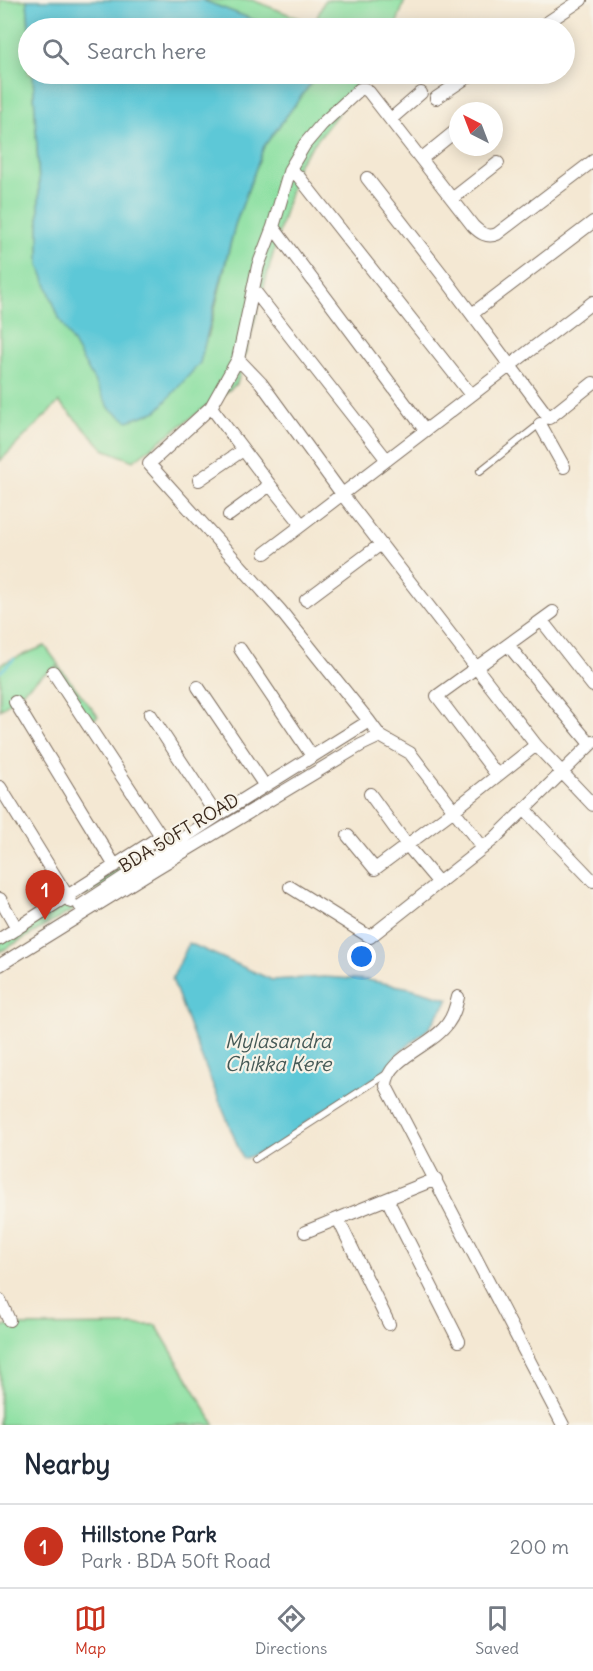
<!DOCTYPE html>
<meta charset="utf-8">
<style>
:root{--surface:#fff;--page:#f2f2f3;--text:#1f2937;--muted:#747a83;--line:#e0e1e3;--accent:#c8321e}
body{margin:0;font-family:Delius,sans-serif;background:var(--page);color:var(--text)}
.compass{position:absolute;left:449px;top:102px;width:54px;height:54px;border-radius:50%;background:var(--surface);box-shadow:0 3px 15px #0003;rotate:318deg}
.you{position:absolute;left:362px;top:957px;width:21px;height:21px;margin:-15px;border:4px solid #fff;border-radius:50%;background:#1a73e8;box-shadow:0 0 0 9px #1a73e833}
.badge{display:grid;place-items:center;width:39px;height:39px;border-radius:50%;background:var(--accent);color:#fff;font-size:20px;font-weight:700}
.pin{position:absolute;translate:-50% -50px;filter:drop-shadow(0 2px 3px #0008)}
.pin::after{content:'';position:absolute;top:32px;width:21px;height:18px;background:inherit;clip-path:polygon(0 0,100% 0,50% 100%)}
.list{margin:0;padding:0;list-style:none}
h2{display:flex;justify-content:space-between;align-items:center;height:78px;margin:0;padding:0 24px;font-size:26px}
h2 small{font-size:20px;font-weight:400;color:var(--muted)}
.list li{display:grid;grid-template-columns:39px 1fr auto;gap:18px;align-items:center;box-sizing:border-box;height:84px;padding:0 24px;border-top:2px solid var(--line)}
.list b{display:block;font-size:22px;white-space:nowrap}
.list p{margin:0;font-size:20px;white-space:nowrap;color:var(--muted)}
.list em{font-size:20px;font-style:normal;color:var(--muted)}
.icon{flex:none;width:33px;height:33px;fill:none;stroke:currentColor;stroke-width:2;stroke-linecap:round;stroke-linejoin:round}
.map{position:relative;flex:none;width:593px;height:1425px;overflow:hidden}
.search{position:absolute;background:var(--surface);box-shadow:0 3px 15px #0003;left:18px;right:18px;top:18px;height:66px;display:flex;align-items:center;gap:15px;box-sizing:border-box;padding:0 21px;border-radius:33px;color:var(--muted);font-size:22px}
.sheet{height:162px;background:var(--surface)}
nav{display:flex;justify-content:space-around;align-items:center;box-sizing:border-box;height:84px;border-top:2px solid var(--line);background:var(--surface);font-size:16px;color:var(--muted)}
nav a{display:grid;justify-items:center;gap:3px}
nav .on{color:var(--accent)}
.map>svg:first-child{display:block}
.green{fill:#8ce0a2;stroke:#648560;stroke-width:1.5}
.water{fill:#5dc8d7;stroke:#4c797a;stroke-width:1.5}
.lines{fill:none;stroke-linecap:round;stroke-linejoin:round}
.stream{stroke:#5dc8d7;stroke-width:3}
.service-casing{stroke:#7c6c5d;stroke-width:8}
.minor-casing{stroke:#7c6c5d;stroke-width:14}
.service{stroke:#fff;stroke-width:6}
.minor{stroke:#fff;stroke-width:12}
.labels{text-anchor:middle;stroke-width:4.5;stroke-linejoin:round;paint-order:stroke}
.street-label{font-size:18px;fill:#3b2a1e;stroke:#f7f3e8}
.water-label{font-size:20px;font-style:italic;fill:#455956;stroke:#f7f3e8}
</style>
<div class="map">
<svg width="593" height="1425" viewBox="0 0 593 1425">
<rect width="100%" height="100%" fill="#f7f3e8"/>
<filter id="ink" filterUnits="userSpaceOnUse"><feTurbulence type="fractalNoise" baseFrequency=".0167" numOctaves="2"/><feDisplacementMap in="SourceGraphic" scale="12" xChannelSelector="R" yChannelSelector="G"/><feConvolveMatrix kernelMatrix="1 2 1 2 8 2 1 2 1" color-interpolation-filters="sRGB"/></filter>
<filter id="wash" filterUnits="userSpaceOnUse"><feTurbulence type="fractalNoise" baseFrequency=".008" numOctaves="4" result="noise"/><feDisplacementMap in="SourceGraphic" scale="24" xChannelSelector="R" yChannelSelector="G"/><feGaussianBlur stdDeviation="1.35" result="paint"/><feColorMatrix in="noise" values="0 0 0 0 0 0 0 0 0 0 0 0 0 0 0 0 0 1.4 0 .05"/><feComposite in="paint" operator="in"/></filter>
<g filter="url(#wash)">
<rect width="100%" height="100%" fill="#f4e8d3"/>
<path class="green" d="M0,0H27L29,28L28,74H33L39,183V265L208,337L235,225L264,146L318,74H369L298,164L237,384L133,461L104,449L59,402L0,461V111L2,109Z
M202,0H252L314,24L325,0H405L395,28H275Z
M45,646L59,665L41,676L0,710V664Z
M59,667L98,716L90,722L53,672Z
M178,832L182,837L86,896L82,890Z
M67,897L75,909L0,952V943Z
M156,1325L215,1425H0V1326Z"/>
<path class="water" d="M27,0H202L275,28H29Z
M33,74H318L264,146L235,225L200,363L157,411L128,421L110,409L59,318L39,265V183Z
M189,943L272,980L324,977L367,980L410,988L449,999L429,1028L400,1052L380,1075L314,1116L275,1147L243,1159L197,1046L172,979Z"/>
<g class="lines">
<path class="stream" d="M0,672L14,659"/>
</g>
</g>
<g filter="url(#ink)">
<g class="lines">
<defs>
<path id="service" d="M480,471L541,423
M255,1159L388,1073"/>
<path id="minor" d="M539,28L581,0
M436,98L472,74
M391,119L421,93
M421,159L458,129
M290,169L299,177L471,395
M367,178L441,273L549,418L593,383
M452,199L498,163
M273,227L425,430
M253,289L387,460
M472,314L593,222
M238,359L261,383L342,494L536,745L454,810L375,869L348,836
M211,407L270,485L302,525L593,302
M540,424L564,467
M199,480L243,450
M229,515L270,485
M265,553L302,525
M306,600L381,544
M542,621L593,686
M508,645L590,744
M240,649L312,756
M198,687L265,786
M15,702L115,866
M150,714L217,816
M536,745L593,805
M497,775L437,696L553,612
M0,787L71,902
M370,794L407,845L439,883
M524,809L593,881
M483,848L410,753L380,736L369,721L280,610L149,464L211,407L238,359L258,266L273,227L290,169L305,144L322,124L360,89H365L369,92L473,226C480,233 487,238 497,234L593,161
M290,887L370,937L494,839L593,742
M0,899L17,929
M80,906L217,816L369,721
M0,939L161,836L53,672
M0,965L155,869L361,745L380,736
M458,997C456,1006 454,1015 448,1023C433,1046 387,1057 386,1086L563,1425
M387,1199L459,1341
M338,1219L389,1324
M305,1232L436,1179
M0,1300L9,1320"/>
</defs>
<use href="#service" class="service-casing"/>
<use href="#minor" class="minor-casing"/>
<use href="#service" class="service"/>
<use href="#minor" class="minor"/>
</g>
</g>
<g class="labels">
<g class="street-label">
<text transform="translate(179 833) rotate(-31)" y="6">BDA 50FT ROAD</text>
</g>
<g class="water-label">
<text x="278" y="1048">Mylasandra<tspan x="278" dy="23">Chikka Kere</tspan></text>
</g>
</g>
</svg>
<svg class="compass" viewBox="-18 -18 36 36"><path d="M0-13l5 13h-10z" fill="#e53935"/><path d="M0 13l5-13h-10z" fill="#747a83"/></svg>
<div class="you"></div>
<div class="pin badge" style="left:45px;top:920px">1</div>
<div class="search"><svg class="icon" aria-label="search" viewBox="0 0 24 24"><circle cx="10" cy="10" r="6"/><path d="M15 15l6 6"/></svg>Search here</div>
</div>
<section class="sheet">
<h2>Nearby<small></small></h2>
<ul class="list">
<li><span class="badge">1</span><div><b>Hillstone Park</b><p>Park · BDA 50ft Road</p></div><em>200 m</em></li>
</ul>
</section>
<nav>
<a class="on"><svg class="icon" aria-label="map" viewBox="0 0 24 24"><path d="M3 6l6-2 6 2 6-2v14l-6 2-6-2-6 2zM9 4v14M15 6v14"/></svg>Map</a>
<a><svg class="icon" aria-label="directions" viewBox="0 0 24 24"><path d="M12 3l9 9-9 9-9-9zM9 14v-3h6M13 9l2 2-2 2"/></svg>Directions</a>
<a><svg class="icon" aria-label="saved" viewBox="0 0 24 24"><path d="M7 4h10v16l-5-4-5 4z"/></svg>Saved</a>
</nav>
